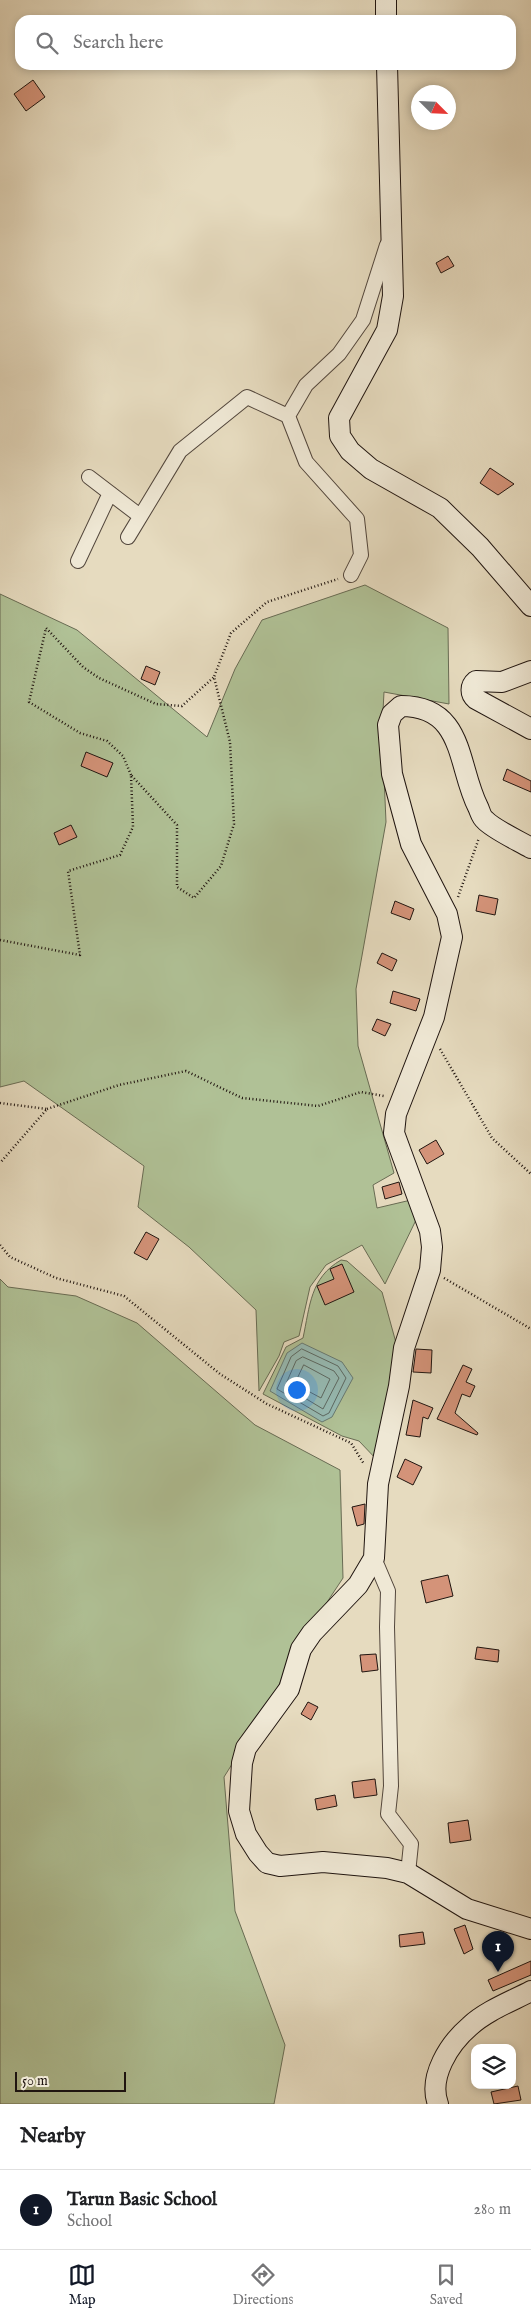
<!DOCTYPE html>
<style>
:root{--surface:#fff;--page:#f6f6f6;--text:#202124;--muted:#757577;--line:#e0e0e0;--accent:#111827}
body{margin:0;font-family:"IM FELL English",serif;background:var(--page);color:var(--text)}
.controls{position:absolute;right:15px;bottom:15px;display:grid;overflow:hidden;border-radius:10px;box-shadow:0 2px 8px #0003}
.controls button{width:45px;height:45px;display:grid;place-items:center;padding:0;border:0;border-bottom:1px solid var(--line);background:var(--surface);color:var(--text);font:25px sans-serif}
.compass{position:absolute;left:411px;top:85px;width:45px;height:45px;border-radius:50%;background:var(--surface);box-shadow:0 2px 8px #0003;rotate:114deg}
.scale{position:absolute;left:15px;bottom:12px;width:111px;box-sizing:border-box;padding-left:5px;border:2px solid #201510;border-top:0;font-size:14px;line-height:18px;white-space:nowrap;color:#201510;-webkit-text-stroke:4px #efe8d5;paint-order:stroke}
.you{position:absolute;left:296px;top:1389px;width:18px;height:18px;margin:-12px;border:4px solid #fff;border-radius:50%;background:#1a73e8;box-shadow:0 0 0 8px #1a73e833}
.badge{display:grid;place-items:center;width:32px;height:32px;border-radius:50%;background:var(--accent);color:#fff;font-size:16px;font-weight:700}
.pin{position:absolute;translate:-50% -41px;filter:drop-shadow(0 1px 2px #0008)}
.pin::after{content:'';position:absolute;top:26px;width:18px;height:15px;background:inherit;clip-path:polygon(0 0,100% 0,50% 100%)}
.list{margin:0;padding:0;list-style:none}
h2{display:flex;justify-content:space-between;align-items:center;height:65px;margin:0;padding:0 20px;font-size:21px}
h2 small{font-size:16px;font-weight:400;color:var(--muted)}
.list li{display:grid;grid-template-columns:32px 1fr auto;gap:15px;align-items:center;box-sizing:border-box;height:80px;padding:0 20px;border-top:1px solid var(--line)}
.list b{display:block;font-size:19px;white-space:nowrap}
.list p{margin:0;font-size:16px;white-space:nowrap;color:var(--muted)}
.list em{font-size:16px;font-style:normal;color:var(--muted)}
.icon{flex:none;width:28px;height:28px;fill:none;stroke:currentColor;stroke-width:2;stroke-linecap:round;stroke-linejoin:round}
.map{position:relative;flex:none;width:531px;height:2104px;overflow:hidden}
.search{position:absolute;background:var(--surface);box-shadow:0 2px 8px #0003;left:15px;right:15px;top:15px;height:55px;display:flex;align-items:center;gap:12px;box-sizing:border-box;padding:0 18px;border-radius:15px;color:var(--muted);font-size:19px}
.sheet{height:145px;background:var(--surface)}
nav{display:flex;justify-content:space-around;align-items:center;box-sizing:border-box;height:70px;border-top:1px solid var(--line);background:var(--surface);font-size:14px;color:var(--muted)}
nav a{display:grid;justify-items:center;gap:2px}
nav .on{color:var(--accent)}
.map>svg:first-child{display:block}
.green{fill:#b0c196;stroke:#686b53}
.water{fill:#96bbb4;stroke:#677972}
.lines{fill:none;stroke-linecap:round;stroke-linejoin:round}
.shore{stroke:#5b6862;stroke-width:1}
.building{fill:#d49379;stroke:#201510}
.street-casing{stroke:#52463c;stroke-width:16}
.secondary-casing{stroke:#201510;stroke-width:22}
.path{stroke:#201510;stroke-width:2.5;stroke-dasharray:1 2.5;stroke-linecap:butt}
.street{stroke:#efe8d5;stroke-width:14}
.secondary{stroke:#efe8d5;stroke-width:20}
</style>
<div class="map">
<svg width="531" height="2104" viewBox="0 0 531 2104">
<rect width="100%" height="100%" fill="#e6dbbf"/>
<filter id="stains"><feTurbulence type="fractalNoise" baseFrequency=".004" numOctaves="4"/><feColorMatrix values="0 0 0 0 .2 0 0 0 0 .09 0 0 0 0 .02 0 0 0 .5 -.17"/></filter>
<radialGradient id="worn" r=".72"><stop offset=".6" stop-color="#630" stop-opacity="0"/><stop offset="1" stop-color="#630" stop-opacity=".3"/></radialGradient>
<path class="green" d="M365,585L448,628L449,704L384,692L382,730L386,822L356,989L358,1046L394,1173L373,1185L377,1208L411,1200L416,1220L385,1284L362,1245L326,1265L310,1287L299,1336L284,1342L279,1356L259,1391L256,1310L189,1247L138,1207L144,1166L24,1081L0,1087V594L77,630L207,737L235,669L262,620Z
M341,1260L347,1261L382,1292L398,1350L379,1462L359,1441L342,1436L263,1394L286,1347L303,1338C310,1306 310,1278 341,1260Z
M0,1279L8,1287L76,1296L137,1323L255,1425L340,1470L343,1578L300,1643L269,1705L224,1777L235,1911L285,2045L274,2104H0Z"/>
<path class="water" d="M302,1343L342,1362L353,1378L332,1417L322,1422L270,1391L287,1353Z"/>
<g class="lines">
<path class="shore" d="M302,1349L338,1366L346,1378L329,1413L323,1416L277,1389L291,1357Z
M303,1357L334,1371L339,1378L323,1409L285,1386L296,1361Z
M304,1365L330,1379L321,1398L295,1384Z"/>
</g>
<path class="building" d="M33,80L45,97L26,111L14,94Z
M448,256L454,266L441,273L436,263Z
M490,468L514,484L498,495L480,483Z
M146,666L160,672L155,685L141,679Z
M86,752L113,763L107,777L81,766Z
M507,769L531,781V792L503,780Z
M71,825L77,837L59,845L54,833Z
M479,895L498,899L495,915L476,911Z
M395,901L414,909L410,920L391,913Z
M382,953L397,960L392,971L377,963Z
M393,991L420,999L416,1011L390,1003Z
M377,1019L391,1024L385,1036L372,1030Z
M436,1140L444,1154L427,1164L419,1150Z
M399,1182L402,1194L385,1199L382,1187Z
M146,1232L159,1239L147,1260L134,1253Z
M342,1264L354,1292L325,1305L317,1286L334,1279L330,1269Z
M416,1349L432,1350L431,1373L413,1372Z
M463,1365L472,1369L466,1382L475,1386L470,1397L462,1394L455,1413L478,1433L477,1435L437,1419Z
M413,1400L433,1408L428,1419L423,1417L420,1437L406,1435Z
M405,1459L422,1467L413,1485L397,1477Z
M365,1504L364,1524L357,1526L352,1507Z
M448,1575L453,1596L426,1603L421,1581Z
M477,1647L499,1650L498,1662L475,1659Z
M376,1654L378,1670L362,1672L360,1655Z
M308,1702L318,1707L311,1720L301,1714Z
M375,1779L377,1795L354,1798L352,1782Z
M335,1795L337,1806L317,1810L315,1799Z
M468,1820L471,1840L450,1843L448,1823Z
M465,1925L473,1949L464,1954L454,1929Z
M423,1932L425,1944L400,1947L399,1935Z
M531,1961V1975L493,1991L488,1980Z
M518,2086L521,2100L494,2104L491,2092Z"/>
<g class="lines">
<defs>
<path id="street" d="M288,416L306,462L357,519L361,555L351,575
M89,477L140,516
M128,537L180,451L247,397L288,416L306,385L339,354L363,320L387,245
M78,561L110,493
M374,1558L388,1591L387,1627L391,1786L388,1814L411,1844L408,1873"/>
<path id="secondary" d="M386,0V20
M387,65L393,296L387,330L339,418L340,436L350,451L371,469L440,508L480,547L531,606
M531,671L502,682L476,681C470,686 470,694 476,699L531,729
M531,848C519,841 493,829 485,820C481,817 480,811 478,807C457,766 465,706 401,706L392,714L388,725L392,774L411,844L447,914L452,937L434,1017L396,1114L394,1133L430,1231L432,1247L430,1270L404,1348L399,1386L378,1484L374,1558L358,1585L312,1633L301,1649L289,1689L246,1748L242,1763L239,1811L246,1834L258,1853L267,1863L280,1866L323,1862L387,1868L408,1873L467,1909L531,1929
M438,2104C428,2077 449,2044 470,2026C486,2011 512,2001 531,1991"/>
</defs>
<use href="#street" class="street-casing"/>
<use href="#secondary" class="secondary-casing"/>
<path class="path" d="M131,775L123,756L107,741L80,733L29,702L46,628L83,667L99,678L156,704L182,706L214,677
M458,897L479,838
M0,940L80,955L68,871L120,855L133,827L131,775L177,825V887L194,898L221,866L234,824L230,742L214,677L231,633L267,602L338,579
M440,1049L492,1138L531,1174
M0,1103L47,1109L0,1163
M47,1109L119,1085L186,1071L242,1098L318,1106L361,1092L384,1096
M0,1245L10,1257L56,1278L124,1296L220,1374L267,1404L351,1443L364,1464
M444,1278L531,1329"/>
<use href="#street" class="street"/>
<use href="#secondary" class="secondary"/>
</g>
<rect width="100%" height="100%" filter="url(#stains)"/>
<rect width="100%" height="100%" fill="url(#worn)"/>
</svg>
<div class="controls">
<button><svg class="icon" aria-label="layers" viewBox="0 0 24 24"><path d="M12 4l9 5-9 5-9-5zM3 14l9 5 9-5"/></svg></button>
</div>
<svg class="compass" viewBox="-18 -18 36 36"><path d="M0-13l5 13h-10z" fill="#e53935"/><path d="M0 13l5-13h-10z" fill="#757577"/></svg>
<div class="scale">50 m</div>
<div class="you"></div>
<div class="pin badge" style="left:498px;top:1972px">1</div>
<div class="search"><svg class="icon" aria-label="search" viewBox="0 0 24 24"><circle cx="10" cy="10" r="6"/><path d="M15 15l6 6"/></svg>Search here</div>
</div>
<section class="sheet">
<h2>Nearby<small></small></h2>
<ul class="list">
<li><span class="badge">1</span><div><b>Tarun Basic School</b><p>School</p></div><em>280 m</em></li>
</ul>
</section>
<nav>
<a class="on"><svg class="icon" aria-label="map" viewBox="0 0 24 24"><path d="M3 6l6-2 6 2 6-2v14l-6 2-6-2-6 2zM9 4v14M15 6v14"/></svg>Map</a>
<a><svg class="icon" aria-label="directions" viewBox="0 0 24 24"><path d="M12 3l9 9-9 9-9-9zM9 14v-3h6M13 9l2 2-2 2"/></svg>Directions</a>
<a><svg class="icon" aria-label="saved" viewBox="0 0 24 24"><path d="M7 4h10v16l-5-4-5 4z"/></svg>Saved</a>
</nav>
